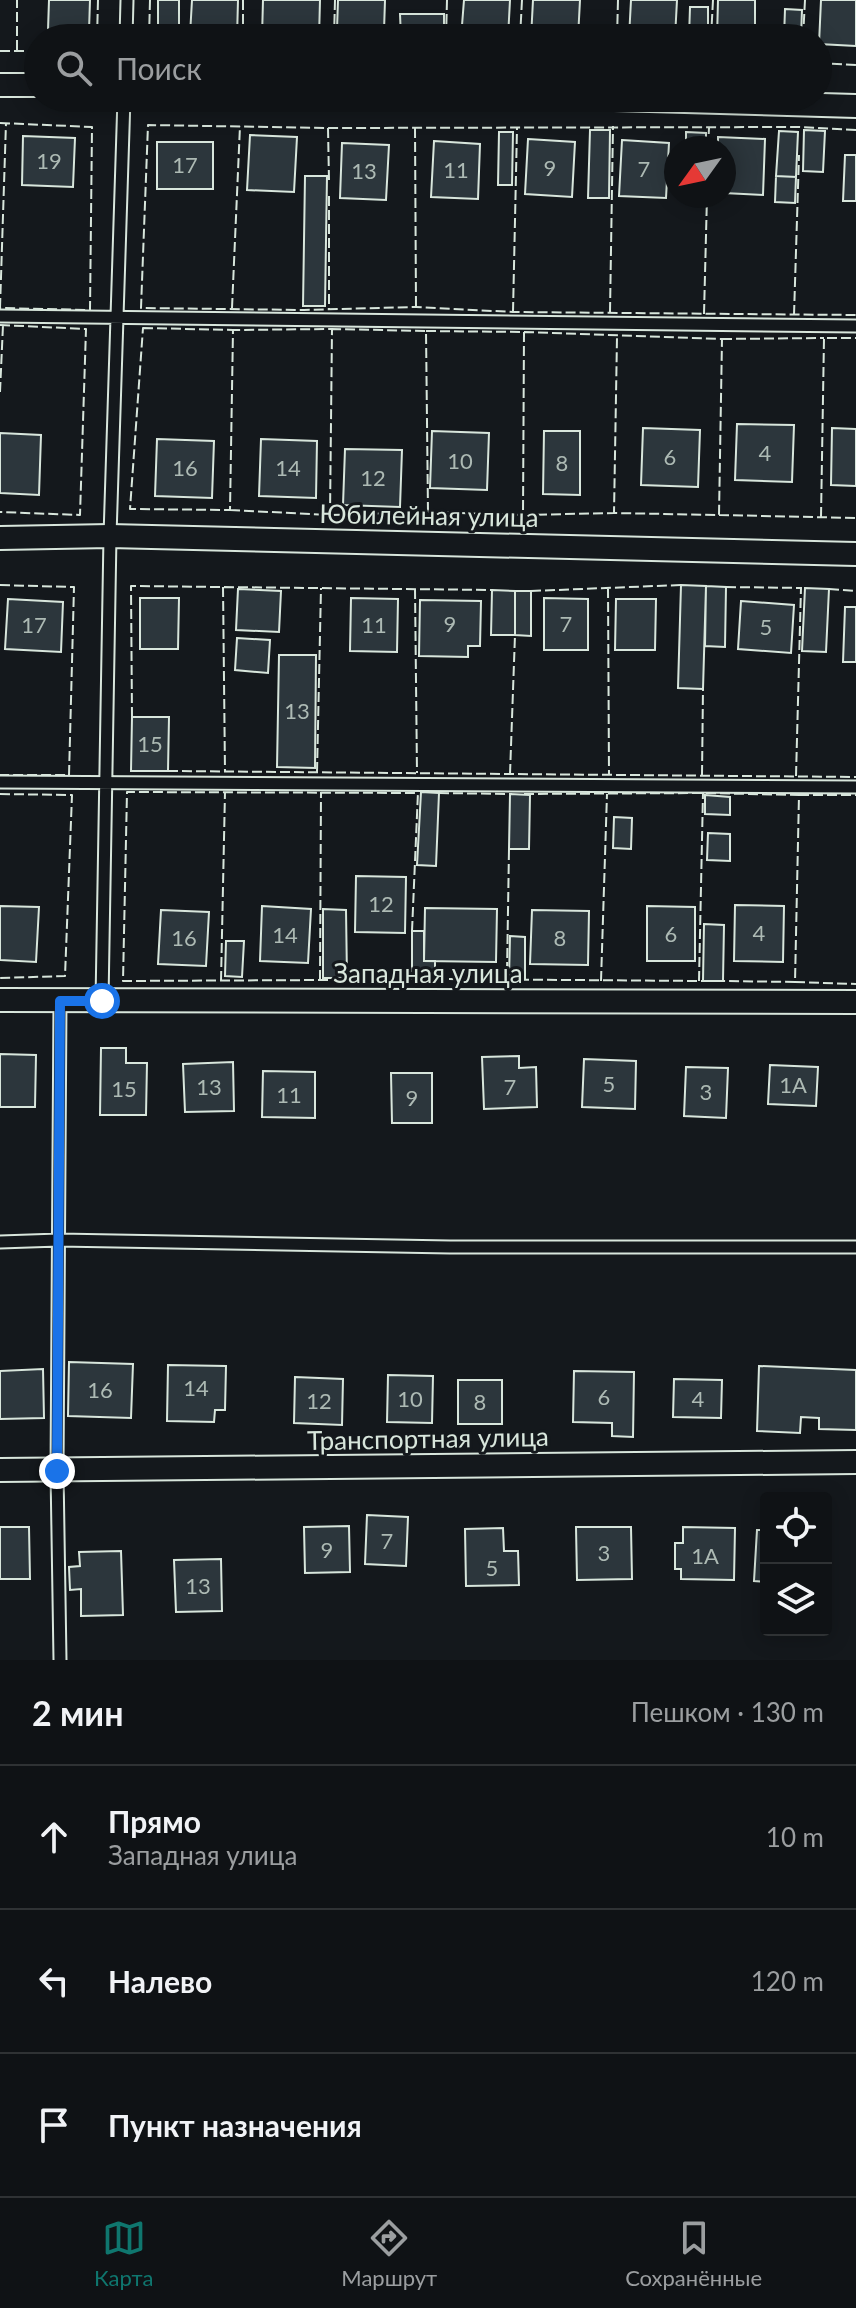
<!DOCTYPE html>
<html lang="ru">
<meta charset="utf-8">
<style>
:root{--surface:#0f1215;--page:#1d2022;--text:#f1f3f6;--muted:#9b9ea0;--line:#2f3234;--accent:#0f766e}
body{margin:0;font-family:Lato,sans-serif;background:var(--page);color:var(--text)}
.controls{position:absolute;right:24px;bottom:24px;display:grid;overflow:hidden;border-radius:8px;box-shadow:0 4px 20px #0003}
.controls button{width:72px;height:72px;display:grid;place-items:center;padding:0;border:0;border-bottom:2px solid var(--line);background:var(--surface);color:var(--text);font:40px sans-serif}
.compass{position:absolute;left:664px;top:136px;width:72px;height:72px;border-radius:50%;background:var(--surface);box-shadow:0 4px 20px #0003;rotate:237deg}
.stop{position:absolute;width:24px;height:24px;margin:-18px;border:6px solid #1a73e8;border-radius:50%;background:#fff}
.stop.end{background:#1a73e8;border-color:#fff;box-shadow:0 2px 8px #0008}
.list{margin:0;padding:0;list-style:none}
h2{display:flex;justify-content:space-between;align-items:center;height:104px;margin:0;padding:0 32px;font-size:34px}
h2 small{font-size:26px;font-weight:400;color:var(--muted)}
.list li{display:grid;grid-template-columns:52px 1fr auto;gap:24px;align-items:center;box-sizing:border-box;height:144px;padding:0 32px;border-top:2px solid var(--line)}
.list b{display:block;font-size:30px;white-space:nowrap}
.list p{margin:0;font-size:26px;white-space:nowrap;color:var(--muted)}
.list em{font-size:26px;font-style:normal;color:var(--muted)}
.icon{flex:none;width:44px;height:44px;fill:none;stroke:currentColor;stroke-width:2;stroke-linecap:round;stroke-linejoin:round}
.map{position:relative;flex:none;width:856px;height:1660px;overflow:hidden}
.search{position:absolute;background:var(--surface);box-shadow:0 4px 20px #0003;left:24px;right:24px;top:24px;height:88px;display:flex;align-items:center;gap:20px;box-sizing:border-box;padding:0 28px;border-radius:44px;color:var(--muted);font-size:30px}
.sheet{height:536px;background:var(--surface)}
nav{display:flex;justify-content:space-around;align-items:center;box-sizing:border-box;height:112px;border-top:2px solid var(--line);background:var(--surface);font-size:22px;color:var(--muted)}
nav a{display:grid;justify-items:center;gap:4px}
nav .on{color:var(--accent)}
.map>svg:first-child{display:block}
.building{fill:#2c363c;stroke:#d8e6dc;stroke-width:2}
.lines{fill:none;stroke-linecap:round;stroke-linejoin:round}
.service-casing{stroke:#d8e6dc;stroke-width:15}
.minor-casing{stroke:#d8e6dc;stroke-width:26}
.service{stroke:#14181c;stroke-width:11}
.minor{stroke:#14181c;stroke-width:22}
.fence{stroke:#d8e6dc;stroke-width:2;stroke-dasharray:10 4;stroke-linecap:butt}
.route{stroke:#1a73e8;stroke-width:10}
.labels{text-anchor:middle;stroke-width:6;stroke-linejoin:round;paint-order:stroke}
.number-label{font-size:22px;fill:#adbab4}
.street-label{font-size:26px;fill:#d8e6dc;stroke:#14181c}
</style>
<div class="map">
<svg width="856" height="1660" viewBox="0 0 856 1660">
<rect width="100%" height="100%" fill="#14181c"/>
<path class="building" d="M49,0H90L89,31L48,30Z
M158,0H179V38H158Z
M192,0H238L237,38L190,35Z
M263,0H320L319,38L262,37Z
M338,0H385L384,31L337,29Z
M464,0H510L508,38H461Z
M533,0H580L578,38H531Z
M631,0H677L675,38H629Z
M718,0H755V38H717Z
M821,0H856V46L819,44Z
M690,7H708V38H689Z
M785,9L802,10L801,38H784Z
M400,14H444V38H401Z
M590,130H610L609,198H588Z
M804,130L825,131L823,172L803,171Z
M779,131L798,132L796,177L776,176Z
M499,132H513L512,185H498Z
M686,132L706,133V148H686Z
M250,135L297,137L294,192L247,190Z
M23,136L75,138L73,187L22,185Z
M718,137L765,139L763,195L724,193V148H718Z
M528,139L575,142L572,197L525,194Z
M622,140L669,143L666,198L619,196Z
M434,141L480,144L478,199L431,197Z
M157,142H213V189H157Z
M342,143L389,145L386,200L340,198Z
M845,155H856V201H843Z
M305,176H327L325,306H303Z
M776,176L796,177L795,203L775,202Z
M737,424L794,425L792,482L735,480Z
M643,428L700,430L698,487L641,485Z
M832,428L856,429V486L831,485Z
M432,431L489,433L487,490L430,488Z
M544,431H580V495L543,494Z
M0,433L41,435L39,495L0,493Z
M157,439L214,441L212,498L155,496Z
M261,439L317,441L316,498L259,496Z
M345,449L402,450L400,507L343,505Z
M681,585L706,586L703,689L678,688Z
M706,586L726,587L725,647L705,646Z
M805,588L829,589L826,652L802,651Z
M238,589L281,591L279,632L236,630Z
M492,590L515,591V635H491Z
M515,591H531V636L515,635Z
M140,598H179L178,649H140Z
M351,598L398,599L397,652L350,651Z
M544,598L588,599V650H544Z
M8,599L63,602L61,652L5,649Z
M616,599H656L655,650H615Z
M420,600L481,601L480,646H468V657L419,656Z
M741,601L794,605L791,653L738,649Z
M845,607H856V662H843Z
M237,638L270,640L268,673L235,670Z
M279,655H316L315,768L277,767Z
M132,717H169L168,771H131Z
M421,792L439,793L436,866L417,865Z
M510,794L530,795L529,849H509Z
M705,795L730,797V815L705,814Z
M614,817L632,818L631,849L613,848Z
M708,833L730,834V861L707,860Z
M356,876L406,877L405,933L355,932Z
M735,905L784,906L783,962L734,961Z
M0,906L39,907L36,962L0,960Z
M262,906L311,909L308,963L260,961Z
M647,906L695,907V961H647Z
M425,908L497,909L496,962L424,961Z
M323,909L346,910L347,978H323Z
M161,910L209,912L206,966L158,964Z
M532,910L589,911L588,965L530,964Z
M704,924L724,925L723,981H703Z
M412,931H424V961H435V979H412Z
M510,936L525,937V978H509Z
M226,941H244L242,977L225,976Z
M101,1048H126V1063H147L146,1115H100Z
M0,1054L36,1055L35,1107H0Z
M519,1056V1068L536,1067L537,1107L484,1109L482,1057Z
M584,1059L636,1061L635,1109L582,1107Z
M233,1062L234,1111L185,1112L183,1064Z
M770,1065L818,1067L816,1106L768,1104Z
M686,1067L728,1068L726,1118L684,1116Z
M263,1071L315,1072V1118L262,1117Z
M391,1073H432V1123H392Z
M69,1362L133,1364L131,1418L68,1416Z
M168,1365L226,1366L225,1410H215L214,1422L167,1421Z
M759,1366L856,1370V1430L819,1429V1418L801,1417L800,1433L757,1431Z
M43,1369L44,1418L0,1419V1371Z
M574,1371L634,1372L633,1437L612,1436V1423L573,1422Z
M388,1375L433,1376L432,1423L387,1422Z
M295,1377L343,1379L342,1425L294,1423Z
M674,1379L722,1380L721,1418L673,1417Z
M458,1380H502V1424H458Z
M367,1515L408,1517L406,1566L365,1564Z
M349,1526L350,1572L305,1573L304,1527Z
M0,1527H29L30,1579H0Z
M576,1527H631L632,1579L577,1580Z
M683,1527L735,1528L734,1580L681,1579V1569H675V1543H683Z
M503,1528L504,1551H518L519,1585L466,1586L465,1529Z
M757,1530H766V1582L754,1581Z
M121,1551L123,1615L81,1616V1589L70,1590L69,1567L80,1566L79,1552Z
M221,1559L222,1611L176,1612L174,1560Z"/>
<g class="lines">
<defs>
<path id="service" d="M126,38L127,0
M0,316L856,326
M0,782L856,787
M102,1001L110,536L124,98
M0,1242L59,1240L450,1247H856
M60,1660L57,1471L60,1001"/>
<path id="minor" d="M0,85H38
M579,98L856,106
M0,538L110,536L856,554
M0,1000L856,1002
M0,1470L856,1462"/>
</defs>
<use href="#service" class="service-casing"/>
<use href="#minor" class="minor-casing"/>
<use href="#service" class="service"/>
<use href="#minor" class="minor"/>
<path class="fence" d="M97,38L98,0
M149,38L150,0
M243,38V0
M334,38L335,0
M446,38L447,0
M520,38L522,0
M617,38L618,0
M711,38L713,0
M803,38L805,0
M17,50V0
M0,51H38
M818,63L856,65
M0,123L92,127L90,310L0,308
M328,128L329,180
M415,128L416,307
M856,130L800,127L328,128L148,125L141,308L304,310L416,307L513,312L856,315
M708,148L709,128
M329,196V309
M0,308L6,123
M232,308L240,126
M513,312L517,128
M610,312L613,126
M704,314L707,196
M794,315L799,155
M0,325L86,329L80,515L0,512
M143,328L233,330L230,510L130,509Z
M426,331L524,332L523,515L428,512
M524,332L722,339L719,515L614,513L617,337
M722,339L824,338
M0,392L3,325
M230,510L330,515L332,329L233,330
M330,515L428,512L426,331L332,329
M523,515L614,513
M719,515L856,518
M821,517L824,338H856
M0,585L74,587L69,775H0
M223,587L225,772
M726,587L802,588
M608,588L609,775
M415,589L417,773
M829,589L856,591
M531,591L681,585
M132,717L131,586L492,590
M168,771L856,777
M317,772L321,588
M510,774L515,635
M702,775L703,689
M796,776L801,588
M439,793L512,794
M0,794L72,795L65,976L0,978
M524,794L703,793L799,795L795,982L721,981
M799,795H856
M412,931L418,792
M507,972L509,849
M435,979L703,981
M320,980L321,792
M328,980L123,981L127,792L416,793
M344,980L412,979
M221,981L225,792
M601,981L607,794
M699,981L703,793
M795,982L856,984"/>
</g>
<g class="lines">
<path class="route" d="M57,1471L60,1001H102"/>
</g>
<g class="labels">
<g class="number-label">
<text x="49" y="169">19</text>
<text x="185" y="173">17</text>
<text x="550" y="176">9</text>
<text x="644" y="177">7</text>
<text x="456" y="178">11</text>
<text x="364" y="179">13</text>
<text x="765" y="461">4</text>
<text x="670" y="465">6</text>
<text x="460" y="469">10</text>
<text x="562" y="471">8</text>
<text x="185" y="476">16</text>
<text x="288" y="476">14</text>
<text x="373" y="486">12</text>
<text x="450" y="632">9</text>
<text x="566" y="632">7</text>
<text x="34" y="633">17</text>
<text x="374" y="633">11</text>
<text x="766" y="635">5</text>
<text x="297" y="719">13</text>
<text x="150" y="752">15</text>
<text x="381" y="912">12</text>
<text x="759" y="941">4</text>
<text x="671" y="942">6</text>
<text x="285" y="943">14</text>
<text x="184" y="946">16</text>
<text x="560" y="946">8</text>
<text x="609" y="1092">5</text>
<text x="793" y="1093">1А</text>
<text x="209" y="1095">13</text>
<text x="510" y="1095">7</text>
<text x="124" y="1097">15</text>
<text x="706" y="1100">3</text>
<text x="289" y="1103">11</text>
<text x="412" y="1106">9</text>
<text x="196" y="1396">14</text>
<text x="100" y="1398">16</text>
<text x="604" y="1405">6</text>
<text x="410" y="1407">10</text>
<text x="698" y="1407">4</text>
<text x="319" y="1409">12</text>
<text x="480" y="1410">8</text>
<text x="387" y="1549">7</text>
<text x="327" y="1558">9</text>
<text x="604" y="1561">3</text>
<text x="705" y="1564">1А</text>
<text x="492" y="1576">5</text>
<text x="198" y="1594">13</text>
</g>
<g class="street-label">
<text transform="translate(429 516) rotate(1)" y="9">Юбилейная улица</text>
<text x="428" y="983">Западная улица</text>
<text transform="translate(428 1439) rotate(-1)" y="9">Транспортная улица</text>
</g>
</g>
</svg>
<div class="controls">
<button><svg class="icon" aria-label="locate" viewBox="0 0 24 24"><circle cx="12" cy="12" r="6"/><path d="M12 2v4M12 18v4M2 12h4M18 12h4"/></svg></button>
<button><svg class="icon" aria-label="layers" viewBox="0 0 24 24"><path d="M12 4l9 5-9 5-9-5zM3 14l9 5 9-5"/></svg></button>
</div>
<svg class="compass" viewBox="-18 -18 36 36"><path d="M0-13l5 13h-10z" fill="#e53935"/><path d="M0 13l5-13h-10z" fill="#9b9ea0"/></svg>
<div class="stop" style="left:102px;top:1001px"></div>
<div class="stop end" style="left:57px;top:1471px"></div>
<div class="search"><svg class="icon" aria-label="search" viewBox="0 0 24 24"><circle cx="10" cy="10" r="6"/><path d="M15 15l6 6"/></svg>Поиск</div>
</div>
<section class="sheet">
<h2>2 мин<small>Пешком · 130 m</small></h2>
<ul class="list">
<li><svg class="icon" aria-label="ahead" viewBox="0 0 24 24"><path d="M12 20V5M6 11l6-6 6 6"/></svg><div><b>Прямо</b><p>Западная улица</p></div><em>10 m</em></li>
<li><svg class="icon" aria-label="left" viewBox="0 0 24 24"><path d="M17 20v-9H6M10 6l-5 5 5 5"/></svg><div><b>Налево</b></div><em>120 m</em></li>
<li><svg class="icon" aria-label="arrive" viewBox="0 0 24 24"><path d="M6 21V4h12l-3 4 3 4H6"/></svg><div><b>Пункт назначения</b></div></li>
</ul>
</section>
<nav>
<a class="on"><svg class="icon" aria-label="map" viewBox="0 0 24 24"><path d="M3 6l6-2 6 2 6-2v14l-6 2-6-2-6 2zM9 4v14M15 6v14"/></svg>Карта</a>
<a><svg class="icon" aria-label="directions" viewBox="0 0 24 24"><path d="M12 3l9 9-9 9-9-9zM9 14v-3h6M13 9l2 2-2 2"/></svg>Маршрут</a>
<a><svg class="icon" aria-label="saved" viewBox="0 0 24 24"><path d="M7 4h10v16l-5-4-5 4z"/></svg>Сохранённые</a>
</nav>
